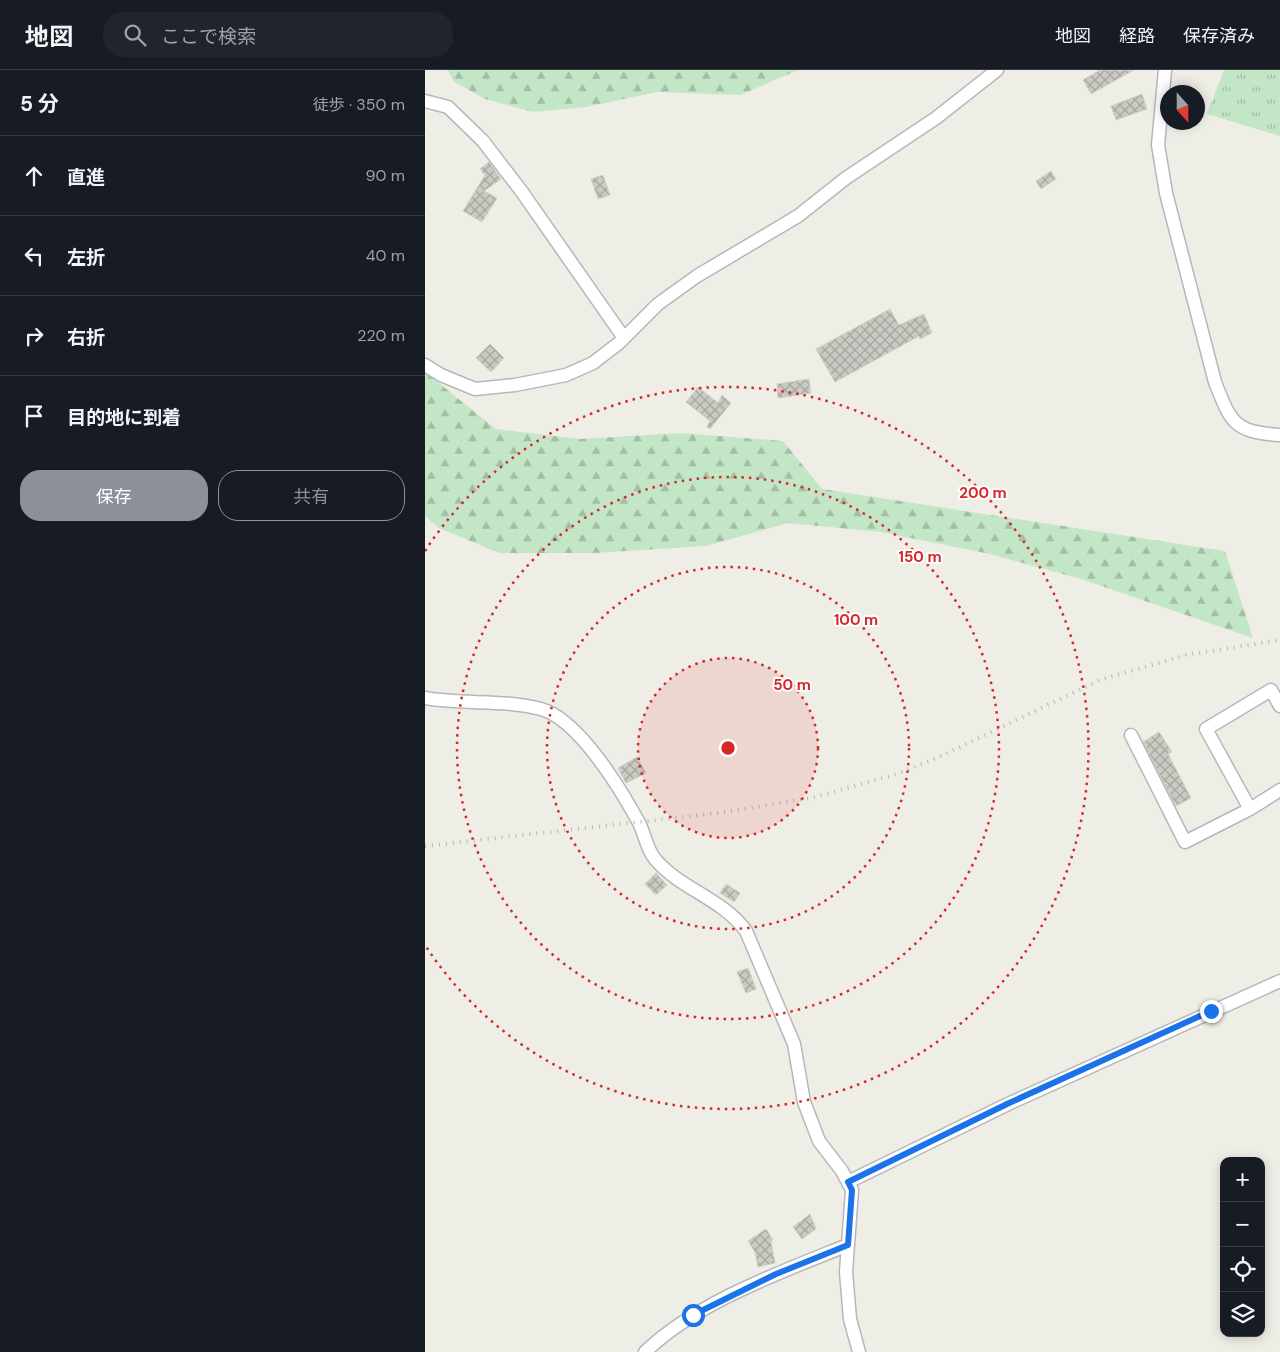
<!DOCTYPE html>
<html lang="ja">
<meta charset="utf-8">
<style>
:root{--surface:#171b24;--page:#20242c;--text:#f1f3f6;--muted:#9ea1a6;--line:#363941;--accent:#8c9099}
body{margin:0;font-family:"DM Sans","Noto Sans JP",sans-serif;background:var(--page);color:var(--text)}
.controls{position:absolute;right:15px;bottom:15px;display:grid;overflow:hidden;border-radius:10px;box-shadow:0 2px 12px #0003}
.controls button{width:45px;height:45px;display:grid;place-items:center;padding:0;border:0;border-bottom:1px solid var(--line);background:var(--surface);color:var(--text);font:25px sans-serif}
.compass{position:absolute;left:735px;top:15px;width:45px;height:45px;border-radius:50%;background:var(--surface);box-shadow:0 2px 12px #0003;rotate:159deg}
.stop{position:absolute;width:15px;height:15px;margin:-11px;border:4px solid #1a73e8;border-radius:50%;background:#fff}
.stop.end{background:#1a73e8;border-color:#fff;box-shadow:0 1px 5px #0008}
.list{margin:0;padding:0;list-style:none}
h2{display:flex;justify-content:space-between;align-items:center;height:65px;margin:0;padding:0 20px;font-size:21px}
h2 small{font-size:16px;font-weight:400;color:var(--muted)}
.list li{display:grid;grid-template-columns:32px 1fr auto;gap:15px;align-items:center;box-sizing:border-box;height:80px;padding:0 20px;border-top:1px solid var(--line)}
.list b{display:block;font-size:19px;white-space:nowrap}
.list em{font-size:16px;font-style:normal;color:var(--muted)}
.actions{display:flex;gap:10px;padding:15px 20px}
.actions a{flex:1;padding:11px 0;border:1px solid var(--accent);border-radius:20px;text-align:center;font-size:18px;color:var(--accent)}
.actions .main{background:var(--accent);color:#fff}
.icon{flex:none;width:28px;height:28px;fill:none;stroke:currentColor;stroke-width:2;stroke-linecap:round;stroke-linejoin:round}
.map{position:relative;flex:none;width:855px;height:1282px;overflow:hidden}
header{display:flex;align-items:center;gap:30px;box-sizing:border-box;height:70px;padding:0 25px;background:var(--surface);border-bottom:1px solid var(--line)}
header strong{font-size:24px}
nav{display:flex;gap:28px;margin-inline-start:auto;font-size:18px}
.search{width:350px;height:45px;background:var(--page);display:flex;align-items:center;gap:12px;box-sizing:border-box;padding:0 18px;border-radius:20px;color:var(--muted);font-size:19px}
main{display:flex}
aside{flex:1;background:var(--surface)}
.map>svg:first-child{display:block}
.grass{fill:url(#grass-tufts)}
.forest{fill:url(#forest-firs)}
.building{fill:url(#building-cross-hatch);stroke:#d4d1c4}
.lines{fill:none;stroke-linecap:round;stroke-linejoin:round}
.minor-casing{stroke:#b6b7bc;stroke-width:15}
.minor{stroke:#fff;stroke-width:12}
.rail{stroke:#b6b7b7;stroke-width:4;stroke-dasharray:1 6;stroke-linecap:butt}
.route{stroke:#1a73e8;stroke-width:6}
.ring{fill:none;stroke:#d62828;stroke-width:2.5;stroke-dasharray:2.5 5}
.centre{fill:#d62828;stroke:#fff;stroke-width:2.5}
.ring-label{font-size:15px;text-anchor:middle;font-weight:bold;fill:#d62828;stroke:#fff;stroke-width:4;stroke-linejoin:round;paint-order:stroke}
</style>
<header>
<strong>地図</strong>
<div class="search"><svg class="icon" aria-label="search" viewBox="0 0 24 24"><circle cx="10" cy="10" r="6"/><path d="M15 15l6 6"/></svg>ここで検索</div>
<nav><a>地図</a><a>経路</a><a>保存済み</a></nav>
</header>
<main>
<aside>
<h2>5 分<small>徒歩 · 350 m</small></h2>
<ul class="list">
<li><svg class="icon" aria-label="ahead" viewBox="0 0 24 24"><path d="M12 20V5M6 11l6-6 6 6"/></svg><div><b>直進</b></div><em>90 m</em></li>
<li><svg class="icon" aria-label="left" viewBox="0 0 24 24"><path d="M17 20v-9H6M10 6l-5 5 5 5"/></svg><div><b>左折</b></div><em>40 m</em></li>
<li><svg class="icon" aria-label="right" viewBox="0 0 24 24"><path d="M7 20v-9h11M14 6l5 5-5 5"/></svg><div><b>右折</b></div><em>220 m</em></li>
<li><svg class="icon" aria-label="arrive" viewBox="0 0 24 24"><path d="M6 21V4h12l-3 4 3 4H6"/></svg><div><b>目的地に到着</b></div></li>
</ul>
<div class="actions"><a class="main">保存</a><a>共有</a></div>
</aside>
<div class="map">
<svg width="855" height="1282" viewBox="0 0 855 1282">
<defs>
<pattern id="grass-tufts" width="24" height="20" patternUnits="userSpaceOnUse" patternTransform="scale(1.25)"><rect width="24" height="20" fill="#c3e6c7"/><path d="M3 7l-1-3M5 7V3M7 7l1-3M15 17l-1-3M17 17v-4M19 17l1-3" fill="none" stroke="#a2bea5"/></pattern>
<pattern id="forest-firs" width="22" height="20" patternUnits="userSpaceOnUse" patternTransform="scale(1.25)"><rect width="22" height="20" fill="#c3e6c7"/><path d="M5 1l3.5 6h-7zM16 11l3.5 6h-7z" fill="#a2bea5"/></pattern>
<pattern id="building-cross-hatch" width="8" height="8" patternUnits="userSpaceOnUse" patternTransform="scale(1.25)"><rect width="8" height="8" fill="#cac9c2"/><path d="M0 0l8 8M0 8l8-8" fill="none" stroke="#a7a7a1"/></pattern>
</defs>
<rect width="100%" height="100%" fill="#efeee6"/>
<path class="grass" d="M799,0H855V66L782,44Z"/>
<path class="forest" d="M23,0H373L315,25L232,22L161,37L108,42L60,29L28,11Z
M0,302L71,359L155,369L256,363L358,371L397,419L800,481L828,568L656,509L565,484L456,462L363,453L281,476L169,483H74L14,458L0,446Z"/>
<path class="building" d="M675,0H709L666,24L658,10Z
M717,24L722,39L691,50L686,36Z
M64,92L76,109L59,121L72,128L57,152L38,141L60,105L55,99Z
M626,101L631,109L616,119L611,111Z
M178,105L185,125L173,129L166,109Z
M465,239L474,255L499,244L507,263L495,269L494,266L410,312L391,279Z
M65,274L79,288L66,302L51,288Z
M384,309L386,323L353,328L352,314Z
M273,317L293,333L297,325L306,333L285,359L282,357L285,351L261,332Z
M734,662L747,682L743,684L766,728L751,736L718,672Z
M212,687L221,703L201,713L193,698Z
M231,803L242,815L231,825L220,814Z
M301,814L315,823L309,832L295,823Z
M323,898L331,919L321,923L312,902Z
M385,1144L391,1159L377,1169L368,1157Z
M341,1159L348,1170L346,1172L350,1193L333,1197L330,1182L323,1171Z"/>
<g class="lines">
<defs>
<path id="minor" d="M740,0L733,75L741,123L790,312C806,353 809,362 855,365
M0,31L23,37L58,71L97,122L199,268
M0,295L16,305L50,319L90,315L141,305L168,293L194,273L233,234L272,206L373,146L421,108L511,48L572,0
M0,628C38,635 78,629 116,639C153,649 195,718 213,751C220,763 221,778 230,789C255,819 298,829 321,861L369,974L379,1032L394,1071L417,1101L427,1120L421,1202L425,1249L434,1282
M706,665L760,772L825,739L855,720
M825,739L781,659L846,620L855,636
M423,1112L583,1034L855,911
M220,1282C272,1232 356,1202 423,1175"/>
</defs>
<use href="#minor" class="minor-casing"/>
<use href="#minor" class="minor"/>
<path class="rail" d="M0,776L293,743L386,728L469,705L512,688L675,610L761,585L855,570"/>
</g>
<g class="lines">
<path class="route" d="M268,1245L351,1204L423,1175L427,1120L423,1112L582,1034L786,941"/>
</g>
<circle cx="303" cy="678" r="90" fill="#d62828" fill-opacity=".12"/>
<g class="ring">
<circle cx="303" cy="678" r="90"/>
<circle cx="303" cy="678" r="181"/>
<circle cx="303" cy="678" r="271"/>
<path d="M0 481A361 361 0 1 1 0 875"/>
</g>
<circle cx="303" cy="678" r="8" class="centre"/>
<g class="ring-label">
<text x="558" y="428">200 m</text>
<text x="495" y="492">150 m</text>
<text x="431" y="555">100 m</text>
<text x="367" y="620">50 m</text>
</g>
</svg>
<div class="controls">
<button>+</button>
<button>−</button>
<button><svg class="icon" aria-label="locate" viewBox="0 0 24 24"><circle cx="12" cy="12" r="6"/><path d="M12 2v4M12 18v4M2 12h4M18 12h4"/></svg></button>
<button><svg class="icon" aria-label="layers" viewBox="0 0 24 24"><path d="M12 4l9 5-9 5-9-5zM3 14l9 5 9-5"/></svg></button>
</div>
<svg class="compass" viewBox="-18 -18 36 36"><path d="M0-13l5 13h-10z" fill="#e53935"/><path d="M0 13l5-13h-10z" fill="#9ea1a6"/></svg>
<div class="stop" style="left:268px;top:1245px"></div>
<div class="stop end" style="left:786px;top:941px"></div>
</div>
</main>
